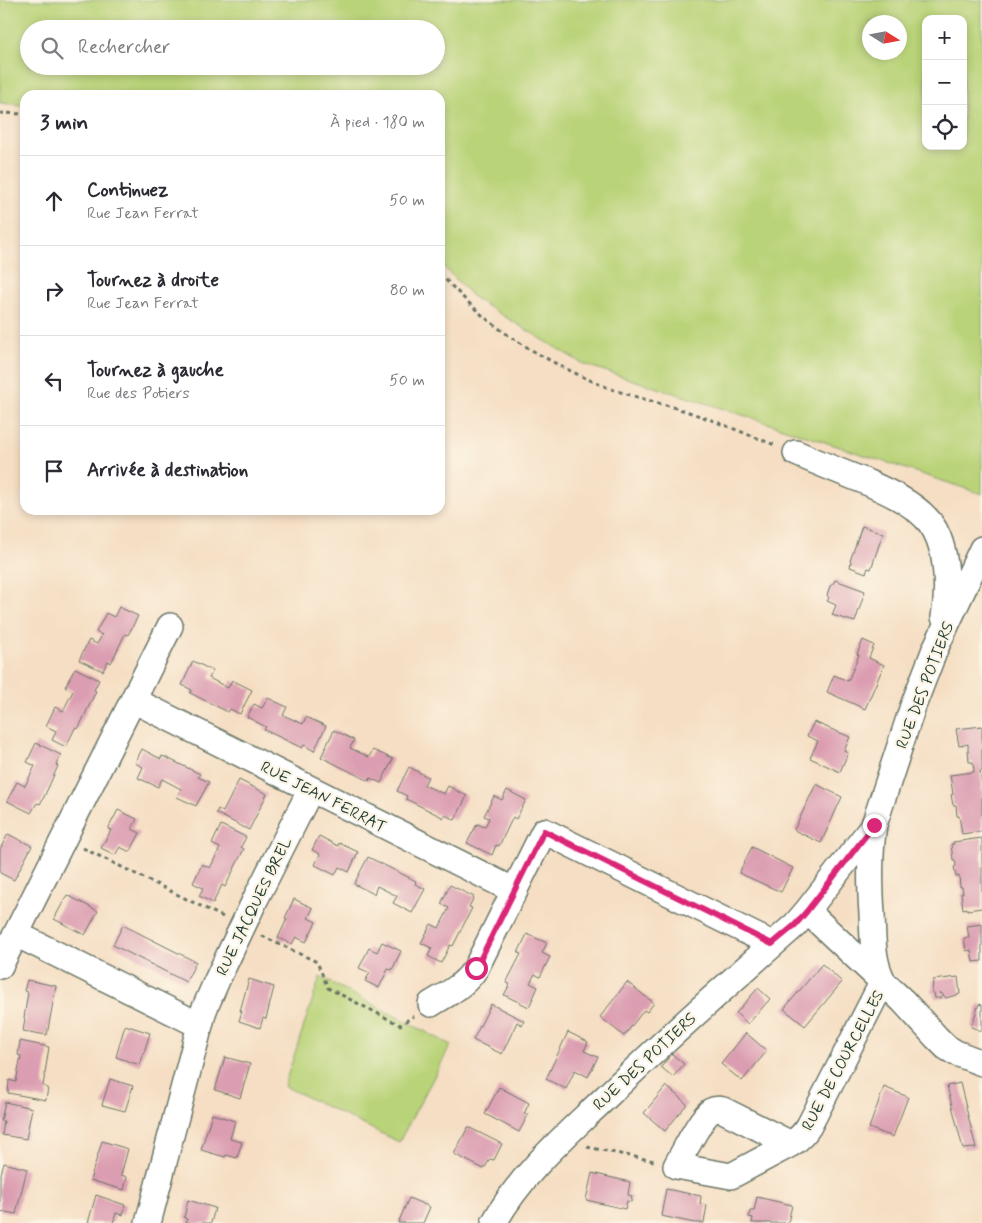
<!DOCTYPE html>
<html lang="fr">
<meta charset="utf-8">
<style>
:root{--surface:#fff;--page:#f7f7f7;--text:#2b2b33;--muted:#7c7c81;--line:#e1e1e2}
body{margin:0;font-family:Mynerve,sans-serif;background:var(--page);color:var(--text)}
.controls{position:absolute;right:15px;top:15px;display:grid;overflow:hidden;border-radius:10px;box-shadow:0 2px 8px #0003}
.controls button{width:45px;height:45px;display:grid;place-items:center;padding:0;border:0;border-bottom:1px solid var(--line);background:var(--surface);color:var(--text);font:25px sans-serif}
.compass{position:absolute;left:862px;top:15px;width:45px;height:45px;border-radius:50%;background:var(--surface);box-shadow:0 2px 8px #0003;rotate:101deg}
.stop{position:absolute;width:15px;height:15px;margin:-11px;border:4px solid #db2777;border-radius:50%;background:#fff}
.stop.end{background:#db2777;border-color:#fff;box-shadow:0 1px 5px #0008}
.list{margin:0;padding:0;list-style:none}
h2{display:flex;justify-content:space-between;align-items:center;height:65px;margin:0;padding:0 20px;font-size:21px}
h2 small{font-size:16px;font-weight:400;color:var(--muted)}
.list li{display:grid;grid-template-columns:32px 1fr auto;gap:15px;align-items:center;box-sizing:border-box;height:90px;padding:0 20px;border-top:1px solid var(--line)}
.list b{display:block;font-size:19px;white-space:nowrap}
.list p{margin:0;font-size:16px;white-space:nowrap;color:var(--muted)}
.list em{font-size:16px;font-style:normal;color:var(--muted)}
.icon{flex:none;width:28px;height:28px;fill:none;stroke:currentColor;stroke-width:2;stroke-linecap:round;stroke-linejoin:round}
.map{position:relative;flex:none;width:982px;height:1223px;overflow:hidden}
.search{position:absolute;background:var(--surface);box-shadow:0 2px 8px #0003;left:20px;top:20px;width:425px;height:55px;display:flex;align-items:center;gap:12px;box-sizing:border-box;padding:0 18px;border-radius:28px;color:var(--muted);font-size:19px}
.panel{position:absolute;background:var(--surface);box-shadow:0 2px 8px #0003;left:20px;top:90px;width:425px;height:425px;border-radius:15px}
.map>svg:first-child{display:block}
.green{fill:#b9d378;stroke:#6c8856;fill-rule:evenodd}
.building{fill:#db9db1}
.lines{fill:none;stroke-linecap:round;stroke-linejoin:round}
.minor-casing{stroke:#6a7566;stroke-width:28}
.path{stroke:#6a7566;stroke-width:3;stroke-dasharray:4 4;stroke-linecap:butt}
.minor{stroke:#fff;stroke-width:25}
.route{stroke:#db2777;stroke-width:6}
.labels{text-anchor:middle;stroke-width:4.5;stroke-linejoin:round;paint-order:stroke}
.street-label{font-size:16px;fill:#1f3d34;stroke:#fcf5e5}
</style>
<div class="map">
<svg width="982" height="1223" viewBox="0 0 982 1223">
<rect width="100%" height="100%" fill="#fcf5e5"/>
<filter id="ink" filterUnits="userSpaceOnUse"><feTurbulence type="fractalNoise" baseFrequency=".02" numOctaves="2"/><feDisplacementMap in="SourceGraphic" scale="10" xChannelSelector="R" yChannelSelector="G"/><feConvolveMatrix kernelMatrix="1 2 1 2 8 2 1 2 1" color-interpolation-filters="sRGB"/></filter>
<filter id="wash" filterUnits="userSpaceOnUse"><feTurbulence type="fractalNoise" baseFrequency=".0096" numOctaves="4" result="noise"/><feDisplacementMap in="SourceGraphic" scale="20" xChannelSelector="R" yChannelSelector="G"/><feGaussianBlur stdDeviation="1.12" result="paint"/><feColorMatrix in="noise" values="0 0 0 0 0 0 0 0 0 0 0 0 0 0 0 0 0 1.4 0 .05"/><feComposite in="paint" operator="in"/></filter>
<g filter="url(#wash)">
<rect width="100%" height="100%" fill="#f5dec3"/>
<path class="green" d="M0,0H982V494L752,418L583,364L474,298L440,263V95H25V105L0,103ZM926,19H963V146H926ZM870,22H900V52H870ZM29,29H436V66H29Z
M320,977L451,1045L399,1142L284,1086Z"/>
<g id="blocks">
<path class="building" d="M862,526L883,533L871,569L868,568L866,573L850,567L851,561H850Z
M835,580L865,591L855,622L832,615L836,605L827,601L829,598L827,595L830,586L833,584Z
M119,607L138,616L128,635L125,634L111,663L108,661L103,671L79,660L89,640L97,644L102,635L96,632L106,613L114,617Z
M863,640L874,645L869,658L884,665L865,709L827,692L834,675L848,681L859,655L857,654Z
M193,661L213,671L209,678L228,688L232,680L252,690L240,714L230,709L228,712L190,693L192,690L182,685Z
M75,668L99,680L94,690L96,691L82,721L78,729L75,728L66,747L52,740L56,731L46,726L55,707L63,711L73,691L65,687Z
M268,698L287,707L283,715L303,724L306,717L326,726L314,751L304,745L302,748L269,732L264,730L266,727L247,717L254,704L262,708Z
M814,722L850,737L844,751L848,753L840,772L810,758L818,741L807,736Z
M982,726V771H980L982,784V831L962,834L959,816H957L956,805H953L951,795L953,794L950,775L974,772L973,762H969L968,750V744L959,746L956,729Z
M334,730L354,740L350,748L369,757L373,750L393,759L381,783L370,778L369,781L321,757Z
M36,743L61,755L56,765L58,766L44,797L40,804L37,803L31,813L7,801L17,782L25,786L35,766L27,762Z
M142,749L161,759L162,756L165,757L200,774L198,777L209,782L196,806L177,797L181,789L162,779L158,787L138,778L143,767L135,763Z
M409,767L428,777L424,785L444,794L448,786L467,796L455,820L445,815L444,818L406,799L407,796L397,791Z
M239,780L267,794L249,830L216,813L218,809L223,812Z
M816,784L842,797L821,843L794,830Z
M507,790L526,800L516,819L513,817L499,846L496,845L492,855L467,843L477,824L485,827L489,818L484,816L494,796L502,800Z
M118,810L137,819L132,829L140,833L130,852L120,847L115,855L101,848L111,830L108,829Z
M221,825L246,837L241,847L244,849L225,887L222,885L213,903L199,896L203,888L193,883L202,864L210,868L220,848L212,844Z
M8,834L32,846L14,880L0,873V849Z
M319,836L338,846L339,843L358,852L349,872L339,867L335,875L315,865L320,854L312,850Z
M982,838V908L967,910V908L963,909L961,893H963L962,887H960L959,876L956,877L954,867L956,866L955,860H953L951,844H954L953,842Z
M752,847L793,868L781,892L739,873Z
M368,857L416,881L415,884L425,889L412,913L393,903L397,896L377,886L374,894L354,884Z
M450,885L474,897L469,907L472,908L453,946L450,945L441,963L428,956L432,948L421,943L431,924L439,928L449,908L441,904Z
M67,895L98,911L85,935L54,919Z
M294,899L313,908L308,918L316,922L306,942L296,937L292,944L278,938L287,919L285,918Z
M982,924V961L973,962L971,950L966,951L964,938H969L967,926Z
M123,925L196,962L186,982L113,945Z
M527,934L547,943L542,953L550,957L540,977L535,974L530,983L538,987L529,1007L504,995L510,984L506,983L521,954L518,953Z
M382,942L401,951L392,970L388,969L379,988L365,981L370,973L359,968L369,948L377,952Z
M822,964L842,982L805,1026L784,1009Z
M958,977L960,994L946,998L940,992L941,998H935L934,993H932L933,980Z
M249,979L274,987L266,1019L263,1018L260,1028L239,1021L242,1011H240Z
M27,980L56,986L47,1035L23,1031L25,1019L24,1018L28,992L24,991Z
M627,982L654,1003L647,1012L644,1010L624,1036L600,1017Z
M758,988L770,999L748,1024L736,1013Z
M491,1004L524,1021L522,1025L517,1022L502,1054L473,1040Z
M979,1004L982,1005V1031L971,1027Z
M125,1025L150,1033L140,1065L116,1057Z
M568,1032L588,1042L584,1051L598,1057L588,1077L575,1070L566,1089L546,1079Z
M746,1033L767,1051L742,1081L721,1064Z
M20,1041L49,1047L43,1086L48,1088L46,1100L8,1093L9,1080L16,1082L21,1056L18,1055Z
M672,1054L684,1064L673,1077L661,1067Z
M225,1057L250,1064L240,1098L215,1090Z
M110,1079L133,1086L125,1111L102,1105Z
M960,1083L976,1148L963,1149L947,1086Z
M666,1086L687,1104L665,1131L644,1113Z
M499,1087L529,1103L524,1114L528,1115L519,1132L485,1114Z
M884,1087L908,1097L893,1137L869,1128Z
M5,1102L32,1108L26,1139L2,1135L4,1121H1Z
M212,1114L235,1121L230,1139L242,1142L237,1158L226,1155L225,1157L201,1150Z
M468,1127L502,1144L494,1160L490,1159L484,1169L454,1154Z
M102,1141L128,1149L121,1175L127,1177L124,1190L90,1180Z
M4,1163L27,1169L16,1214L0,1211V1178Z
M592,1173L630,1182L628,1195L632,1196L631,1202L627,1201L625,1209L586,1200Z
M666,1189L701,1196L700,1204L707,1205L704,1223H695L661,1216Z
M96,1195L125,1205L123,1215L116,1213L113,1223H88Z
M757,1197L792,1205L788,1223H752L753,1218L749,1217L750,1211H754Z
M409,1198L430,1207L423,1223H398Z
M188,1200L215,1208L211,1223H186L187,1219L184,1218Z"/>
</g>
</g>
<g filter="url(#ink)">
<use href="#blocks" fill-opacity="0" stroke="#6a7566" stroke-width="1"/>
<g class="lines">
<defs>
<path id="minor" d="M796,453C819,463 841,472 864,481C886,491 910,501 926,518C948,540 949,589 944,617
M133,700L515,891
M807,911L903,1001L937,1038L946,1047L956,1053L982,1063
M16,934L199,1025
M0,966L170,626
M883,981C872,961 873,936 872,914C870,884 869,855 874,825L913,706L935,649L982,549
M431,1004C449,993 464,986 476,968L544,831L772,944
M791,1144L723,1110C719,1109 715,1109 711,1111C701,1117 683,1154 676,1166L731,1176L791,1144C799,1139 804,1134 809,1126L883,981
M148,1223L204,1010L217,980L256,898L311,789
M494,1223C521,1174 564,1137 604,1099C666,1039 730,982 795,925L807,911L874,825"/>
</defs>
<use href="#minor" class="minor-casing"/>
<path class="path" d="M0,113L25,114
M440,274C451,285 461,296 472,306C506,338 550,362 592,381C620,394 650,400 679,409C712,419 743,433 775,445
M83,848L223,917
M262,936L317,962L328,988L400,1025L414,1016
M587,1147L654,1161"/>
<use href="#minor" class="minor"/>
</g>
</g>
<g class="lines" filter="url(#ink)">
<path class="route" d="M476,968L544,831L772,944L795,925L807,911L874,825"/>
</g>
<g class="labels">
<g class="street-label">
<text transform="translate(924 685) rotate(-69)" y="6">RUE DES POTIERS</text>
<text transform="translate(324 796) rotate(27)" y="6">RUE JEAN FERRAT</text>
<text transform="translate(253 906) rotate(-64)" y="6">RUE JACQUES BREL</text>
<text transform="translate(842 1060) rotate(-62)" y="6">RUE DE COURCELLES</text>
<text transform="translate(644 1061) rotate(-43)" y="6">RUE DES POTIERS</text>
</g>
</g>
</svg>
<div class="controls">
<button>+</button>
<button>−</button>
<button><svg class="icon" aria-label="locate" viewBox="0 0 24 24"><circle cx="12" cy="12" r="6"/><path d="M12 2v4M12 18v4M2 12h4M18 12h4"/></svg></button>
</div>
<svg class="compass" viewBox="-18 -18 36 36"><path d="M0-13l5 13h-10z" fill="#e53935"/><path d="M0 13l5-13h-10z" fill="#7c7c81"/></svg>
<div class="stop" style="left:476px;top:968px"></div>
<div class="stop end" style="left:874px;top:825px"></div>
<div class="search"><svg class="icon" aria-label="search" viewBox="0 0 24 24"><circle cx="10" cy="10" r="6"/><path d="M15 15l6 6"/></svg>Rechercher</div>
<section class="panel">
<h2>3 min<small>À pied · 180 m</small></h2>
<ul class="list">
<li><svg class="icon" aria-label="ahead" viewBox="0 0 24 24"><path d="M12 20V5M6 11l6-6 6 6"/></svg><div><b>Continuez</b><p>Rue Jean Ferrat</p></div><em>50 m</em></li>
<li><svg class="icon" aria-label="right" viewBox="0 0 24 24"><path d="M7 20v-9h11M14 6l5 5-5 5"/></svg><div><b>Tournez à droite</b><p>Rue Jean Ferrat</p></div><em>80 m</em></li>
<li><svg class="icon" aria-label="left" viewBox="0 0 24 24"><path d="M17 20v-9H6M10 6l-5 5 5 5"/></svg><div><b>Tournez à gauche</b><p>Rue des Potiers</p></div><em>50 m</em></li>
<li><svg class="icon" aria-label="arrive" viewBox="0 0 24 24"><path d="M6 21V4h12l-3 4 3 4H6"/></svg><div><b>Arrivée à destination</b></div></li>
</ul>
</section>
</div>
